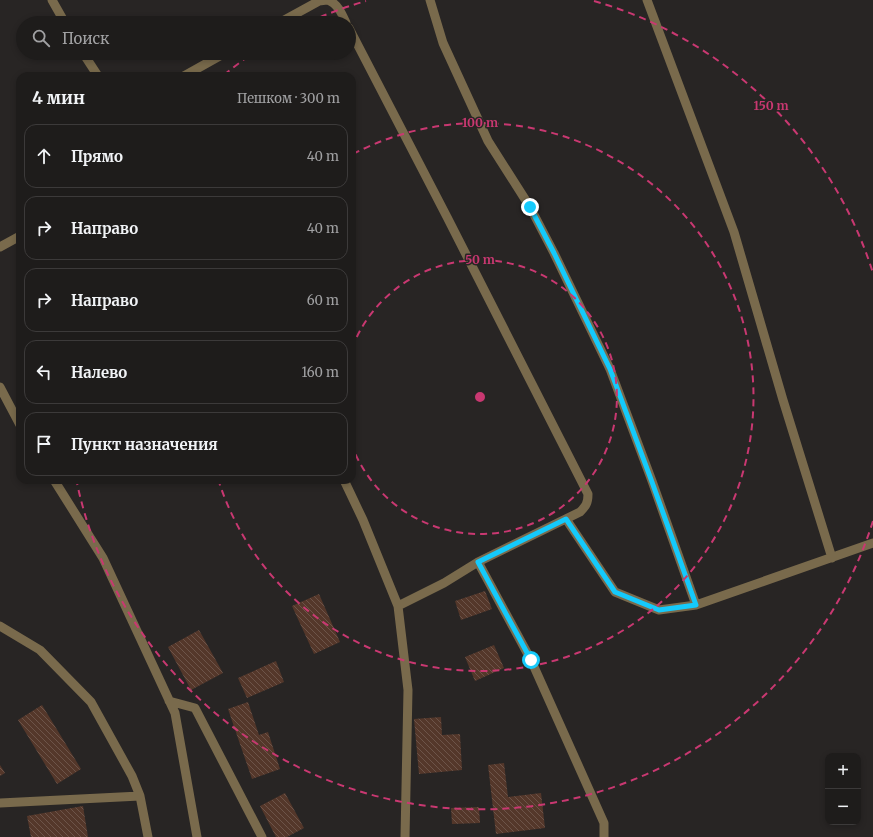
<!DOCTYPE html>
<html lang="ru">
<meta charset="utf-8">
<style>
:root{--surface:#1e1c1b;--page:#2b2928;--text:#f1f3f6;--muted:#a1a1a3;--line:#3c3a3a}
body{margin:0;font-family:Merriweather,serif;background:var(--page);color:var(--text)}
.controls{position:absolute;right:12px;bottom:12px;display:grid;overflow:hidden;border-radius:8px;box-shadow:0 2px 6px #0003}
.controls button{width:36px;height:36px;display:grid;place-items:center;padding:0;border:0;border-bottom:1px solid var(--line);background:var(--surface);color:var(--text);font:20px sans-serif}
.stop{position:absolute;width:12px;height:12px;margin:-9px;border:3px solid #15cafb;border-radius:50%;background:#fff}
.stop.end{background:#15cafb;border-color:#fff;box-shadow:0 1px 4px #0008}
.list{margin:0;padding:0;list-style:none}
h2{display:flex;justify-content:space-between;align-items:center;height:52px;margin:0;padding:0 16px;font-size:17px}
h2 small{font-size:13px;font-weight:400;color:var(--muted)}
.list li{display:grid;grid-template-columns:26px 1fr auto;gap:12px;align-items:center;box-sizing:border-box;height:64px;margin:0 8px 8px;padding:0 8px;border:1px solid var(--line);border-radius:12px}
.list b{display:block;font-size:15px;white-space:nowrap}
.list em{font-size:13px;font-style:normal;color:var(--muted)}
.icon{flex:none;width:22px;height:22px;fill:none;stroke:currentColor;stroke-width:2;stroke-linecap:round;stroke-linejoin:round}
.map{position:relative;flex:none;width:873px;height:837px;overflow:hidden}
.search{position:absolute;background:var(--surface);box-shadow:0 2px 6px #0003;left:16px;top:16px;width:340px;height:44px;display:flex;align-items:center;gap:10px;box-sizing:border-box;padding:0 14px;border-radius:22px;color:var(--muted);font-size:15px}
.panel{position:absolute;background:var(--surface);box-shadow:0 2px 6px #0003;left:16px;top:72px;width:340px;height:412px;border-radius:12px}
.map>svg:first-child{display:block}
.building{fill:url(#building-back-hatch)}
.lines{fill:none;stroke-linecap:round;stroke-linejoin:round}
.lane{stroke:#796a4c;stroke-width:9}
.route{stroke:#15cafb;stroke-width:5}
.ring{fill:none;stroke:#c93871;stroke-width:2;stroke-dasharray:7 5}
.centre{fill:#c93871;stroke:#282524;stroke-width:2}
.ring-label{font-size:12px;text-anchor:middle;font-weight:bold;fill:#c93871;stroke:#282524;stroke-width:3;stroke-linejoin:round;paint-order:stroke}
</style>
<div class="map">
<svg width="873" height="837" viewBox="0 0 873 837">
<defs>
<pattern id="building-back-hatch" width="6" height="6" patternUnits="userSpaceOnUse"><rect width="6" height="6" fill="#54372a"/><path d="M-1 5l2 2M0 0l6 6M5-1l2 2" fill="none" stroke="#6d5449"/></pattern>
</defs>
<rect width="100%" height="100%" fill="#282524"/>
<path class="building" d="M485,591L492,609L461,620L455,601Z
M319,594L340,642L314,654L292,606Z
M199,630L223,673L191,690L168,647Z
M494,645L504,668L475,681L465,657Z
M276,661L284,682L247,698L238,678Z
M248,702L259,735L268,732L280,769L252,779L228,709Z
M42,705L81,769L57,784L18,720Z
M441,717L442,735L460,734L462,770L419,774L414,719Z
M504,763L508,797L541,793L545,828L496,834L488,765Z
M0,765L5,773L0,776Z
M285,793L304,828L287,837H276L260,806Z
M83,806L88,837H31L27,816Z
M479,807L480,823L452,824L451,808Z"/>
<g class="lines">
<path class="lane" d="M52,0L65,23
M328,0C338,4 342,14 346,23
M430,0L443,43L488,141L530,207L554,253L610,369L652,481L696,605L659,610L615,592L566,519
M647,0L734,232L783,400L832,558
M279,23L319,1L327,0
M349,28L447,217L588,494C588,503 586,506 580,512L478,562L444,583L398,606
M83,53L98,76
M184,76L225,53
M0,247L20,236
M0,387L20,425
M54,480L103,558L175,713L197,837
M344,480L363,520L398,606L408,690L405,837
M478,562L531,660L604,823V837
M696,605L873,543
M0,626L40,650L91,702L132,776L140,796L148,837
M169,701L195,708L262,837
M0,803L140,796"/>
</g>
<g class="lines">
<path class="route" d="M530,207L554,253L610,369L652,482L696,605L659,610L615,592L566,519L478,562L531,660"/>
</g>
<g class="ring">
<path d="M352 348A137 137 0 1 1 352 446"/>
<path d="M353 154A274 274 0 1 1 219 482"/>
<path d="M873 521A412 412 0 0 1 77 483M224 75A412 412 0 0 1 253 53M309 22A412 412 0 0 1 366 1M594 1A412 412 0 0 1 873 273"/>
</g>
<circle cx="480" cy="397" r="6" class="centre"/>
<g class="ring-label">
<text x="771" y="110">150 m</text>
<text x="480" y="127">100 m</text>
<text x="480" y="264">50 m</text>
</g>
</svg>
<div class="controls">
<button>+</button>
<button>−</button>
</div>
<div class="stop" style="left:531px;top:660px"></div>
<div class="stop end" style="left:530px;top:207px"></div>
<div class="search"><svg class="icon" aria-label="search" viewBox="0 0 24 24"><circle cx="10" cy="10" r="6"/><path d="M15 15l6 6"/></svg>Поиск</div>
<section class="panel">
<h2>4 мин<small>Пешком · 300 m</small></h2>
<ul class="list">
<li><svg class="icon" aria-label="ahead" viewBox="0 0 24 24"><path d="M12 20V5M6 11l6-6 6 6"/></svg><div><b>Прямо</b></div><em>40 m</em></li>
<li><svg class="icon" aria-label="right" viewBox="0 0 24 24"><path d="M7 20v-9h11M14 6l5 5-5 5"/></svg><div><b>Направо</b></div><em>40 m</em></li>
<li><svg class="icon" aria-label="right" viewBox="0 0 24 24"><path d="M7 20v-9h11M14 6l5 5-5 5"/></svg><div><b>Направо</b></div><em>60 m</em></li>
<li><svg class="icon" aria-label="left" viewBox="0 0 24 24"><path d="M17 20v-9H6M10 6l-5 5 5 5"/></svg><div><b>Налево</b></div><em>160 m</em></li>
<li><svg class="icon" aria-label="arrive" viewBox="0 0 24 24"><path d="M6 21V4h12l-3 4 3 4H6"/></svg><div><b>Пункт назначения</b></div></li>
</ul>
</section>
</div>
